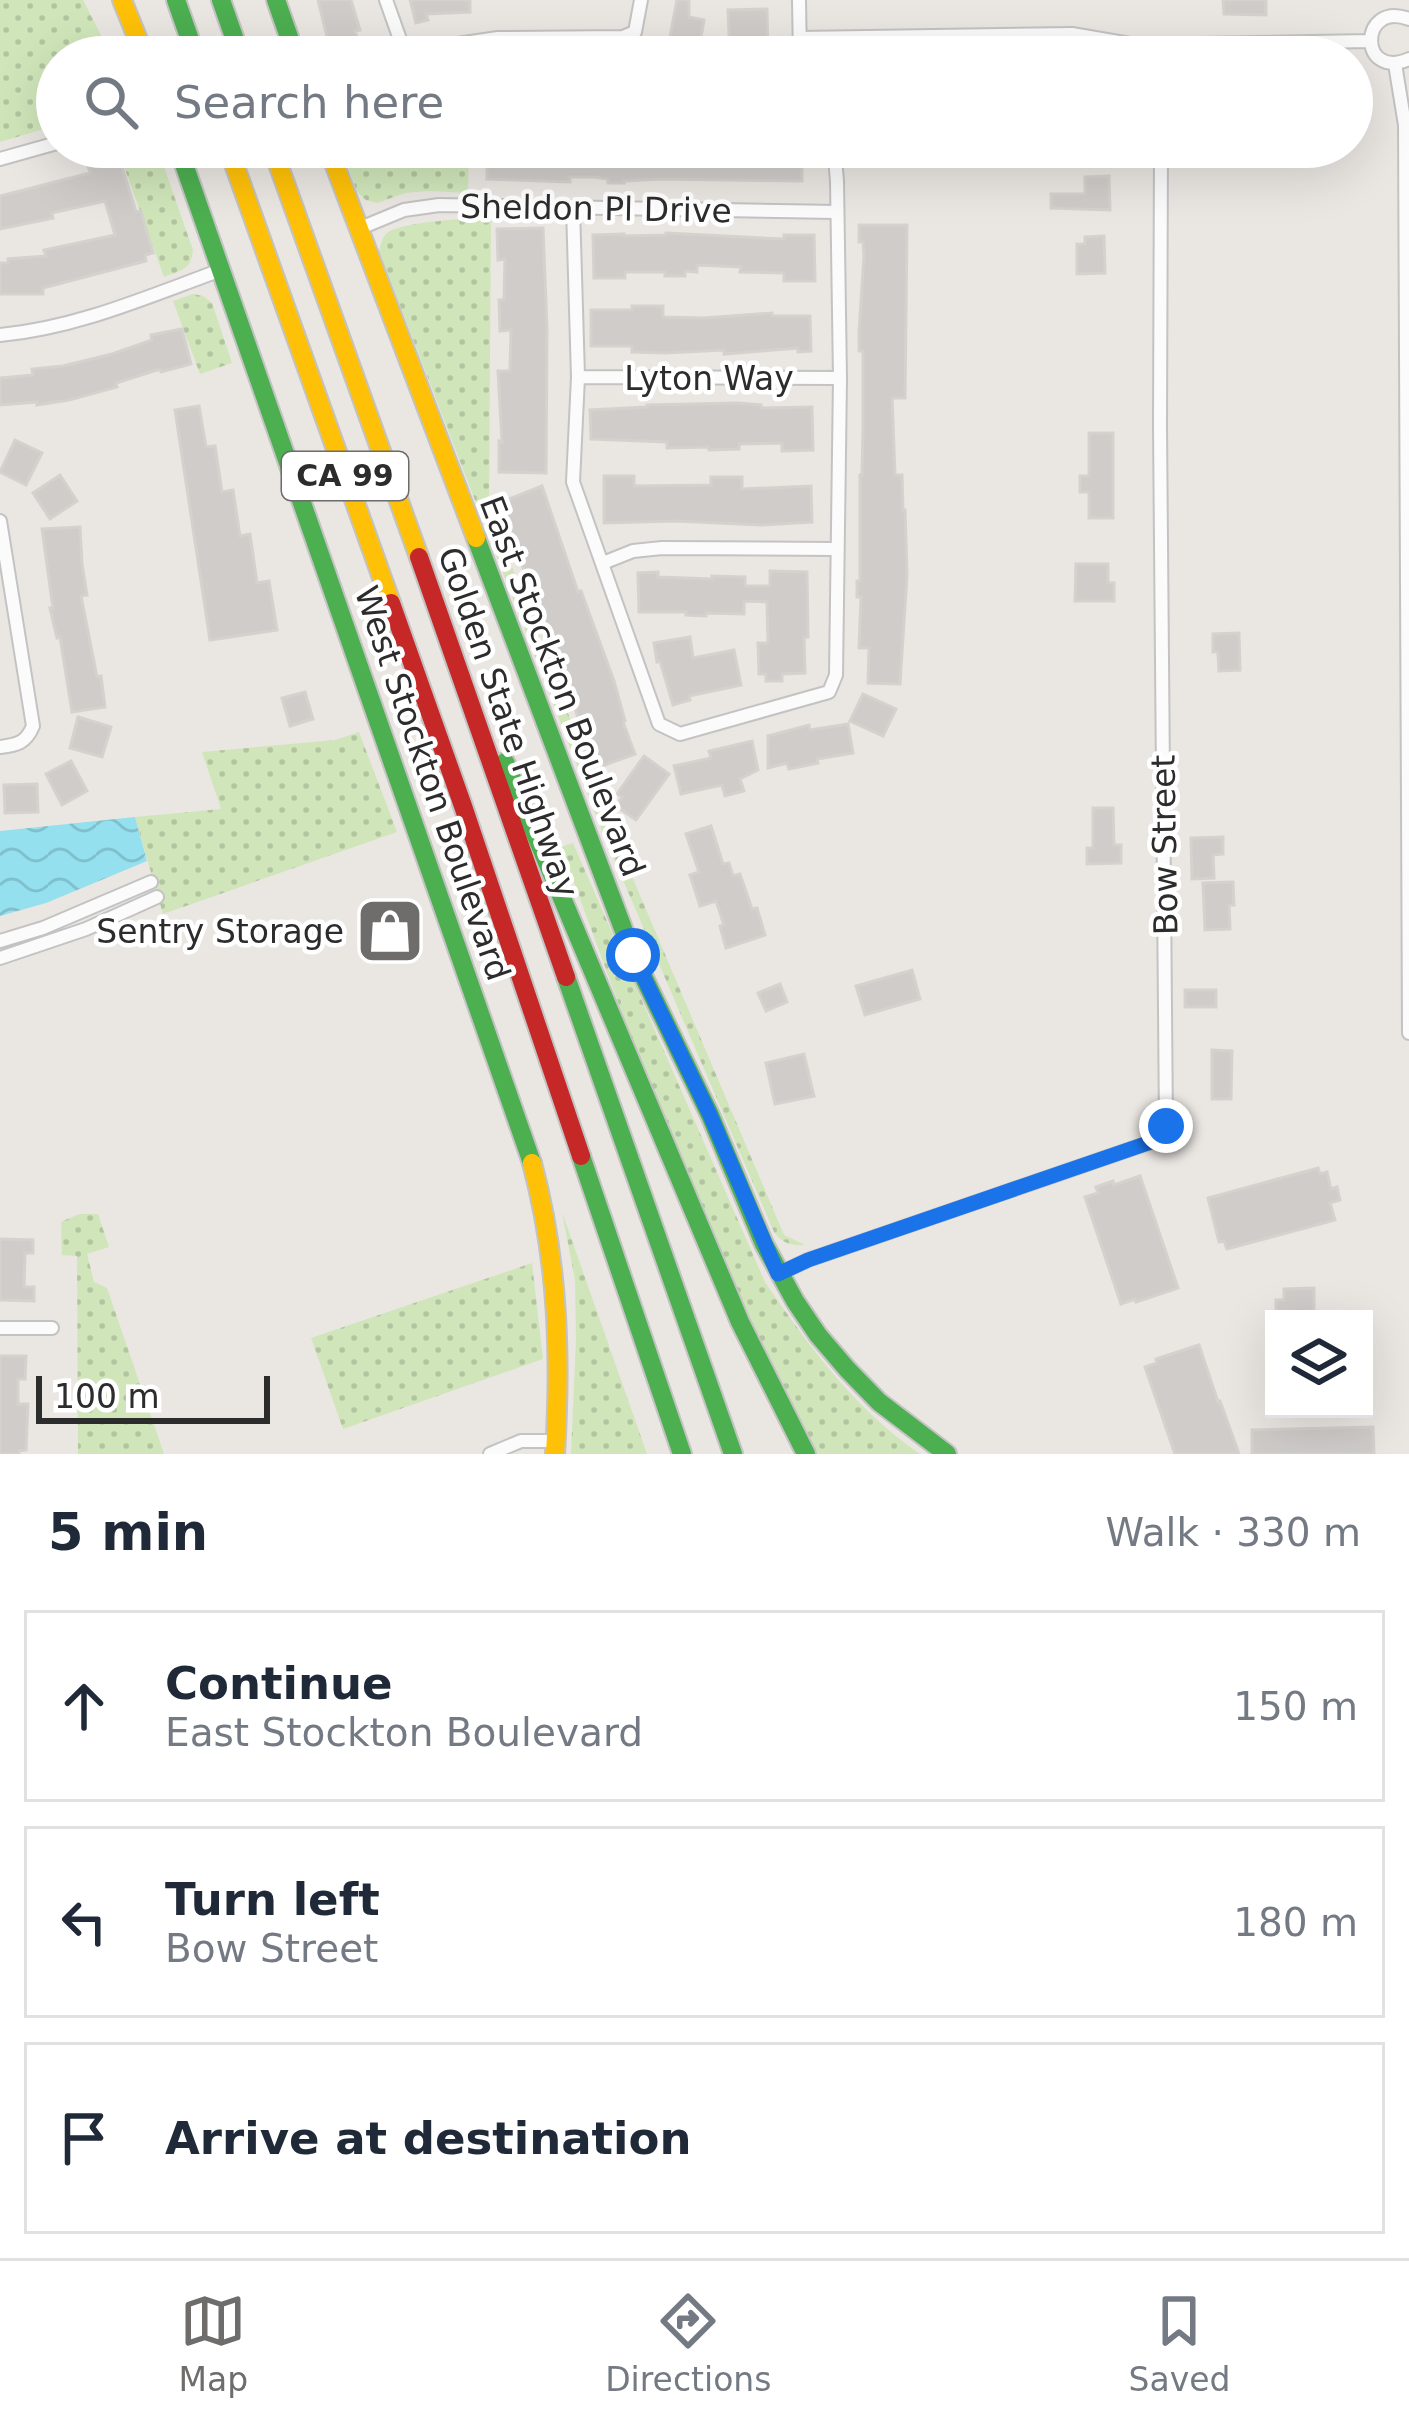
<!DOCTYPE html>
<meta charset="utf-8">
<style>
:root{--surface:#fff;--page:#f2f2f3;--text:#1f2937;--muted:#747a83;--line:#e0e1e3;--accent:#6e6d6c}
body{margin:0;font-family:"DejaVu Sans",sans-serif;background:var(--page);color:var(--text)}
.controls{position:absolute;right:36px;bottom:36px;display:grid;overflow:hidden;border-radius:0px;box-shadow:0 12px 48px #0002}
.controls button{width:108px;height:108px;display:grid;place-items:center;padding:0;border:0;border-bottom:3px solid var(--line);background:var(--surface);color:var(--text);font:60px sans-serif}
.scale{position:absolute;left:36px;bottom:30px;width:234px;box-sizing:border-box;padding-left:12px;border:6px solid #2c2c2c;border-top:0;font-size:33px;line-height:42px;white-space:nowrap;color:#2c2c2c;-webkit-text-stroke:9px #fff;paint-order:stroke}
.stop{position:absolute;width:36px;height:36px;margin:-27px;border:9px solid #1a73e8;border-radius:50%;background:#fff}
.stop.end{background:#1a73e8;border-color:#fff;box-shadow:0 3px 12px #0008}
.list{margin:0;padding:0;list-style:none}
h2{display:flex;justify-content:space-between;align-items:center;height:156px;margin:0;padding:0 48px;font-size:51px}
h2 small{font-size:39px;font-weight:400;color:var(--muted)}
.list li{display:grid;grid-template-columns:78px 1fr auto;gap:36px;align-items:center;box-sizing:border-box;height:192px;margin:0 24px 24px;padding:0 24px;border:3px solid var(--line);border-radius:0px}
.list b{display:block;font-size:45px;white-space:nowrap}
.list p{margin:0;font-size:39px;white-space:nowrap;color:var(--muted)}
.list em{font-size:39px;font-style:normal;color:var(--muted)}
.icon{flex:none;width:66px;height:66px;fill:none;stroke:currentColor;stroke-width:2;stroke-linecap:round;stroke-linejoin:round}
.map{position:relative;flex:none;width:1409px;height:1454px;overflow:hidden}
.search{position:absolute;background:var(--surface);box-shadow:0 12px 48px #0002;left:36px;right:36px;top:36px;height:132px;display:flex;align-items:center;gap:30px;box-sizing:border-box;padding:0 42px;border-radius:66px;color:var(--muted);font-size:45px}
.sheet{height:804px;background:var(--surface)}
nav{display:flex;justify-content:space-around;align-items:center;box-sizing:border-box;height:168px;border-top:3px solid var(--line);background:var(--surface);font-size:33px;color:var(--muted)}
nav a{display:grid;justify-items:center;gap:6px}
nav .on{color:var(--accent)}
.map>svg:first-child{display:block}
.grass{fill:url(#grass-dots)}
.water{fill:url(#water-waves)}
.building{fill:#cfccc9;stroke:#d5d2ce;stroke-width:3}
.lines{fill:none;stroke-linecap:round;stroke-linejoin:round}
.street-casing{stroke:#c4c3c3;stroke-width:16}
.fast-casing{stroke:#c4c3c3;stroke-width:22}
.slow-casing{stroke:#c4c3c3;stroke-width:22}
.jam-casing{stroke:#c4c3c3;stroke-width:22}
.street{stroke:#fcfbfb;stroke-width:12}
.fast{stroke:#4caf50;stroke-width:18}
.slow{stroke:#ffc107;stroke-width:18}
.jam{stroke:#c62828;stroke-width:18}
.route{stroke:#1a73e8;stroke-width:15}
.labels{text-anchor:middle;stroke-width:9;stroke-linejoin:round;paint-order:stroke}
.shield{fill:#fff;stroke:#6b6b6b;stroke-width:3}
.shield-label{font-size:30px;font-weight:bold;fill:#2c2c2c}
.street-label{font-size:33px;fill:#2c2c2c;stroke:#fff}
.poi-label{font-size:33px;fill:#2c2c2c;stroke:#fff;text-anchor:end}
</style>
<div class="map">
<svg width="1409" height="1454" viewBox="0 0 1409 1454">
<defs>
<pattern id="grass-dots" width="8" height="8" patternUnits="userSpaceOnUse" patternTransform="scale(3)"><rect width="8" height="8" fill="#d0e6ba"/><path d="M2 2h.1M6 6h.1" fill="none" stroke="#b3c5a0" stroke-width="1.8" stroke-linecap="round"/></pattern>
<pattern id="water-waves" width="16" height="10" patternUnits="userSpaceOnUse" patternTransform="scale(3)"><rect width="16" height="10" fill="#94e0ee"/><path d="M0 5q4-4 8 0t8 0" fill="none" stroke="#80c0cc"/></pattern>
</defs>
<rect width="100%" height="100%" fill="#eae6e2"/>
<path class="grass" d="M0,0H83L112,57H57V125L0,142Z
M117,147H157L193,250C191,270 182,270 164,277Z
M341,147H469L468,193L428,191L405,193L377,203L366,200L357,192Z
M491,217L489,506L614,834L784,1235L805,1245C790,1246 783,1243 774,1232L605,838L379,251C381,244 382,237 388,232C404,222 470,218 491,217Z
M193,294L203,296L212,303L232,363L200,374L173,301Z
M359,732L397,832L163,914L135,817L221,809L202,752L335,740Z
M573,843L765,1282C809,1346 855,1410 920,1454H816L734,1290L651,1092L561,847Z
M562,1212L647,1454H571L576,1340L575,1280Z
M79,1214H98L109,1247L87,1254L94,1282L107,1288L164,1454H78L77,1256L62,1255L61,1222Z
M532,1263L543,1359L343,1429L311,1338Z"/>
<path class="water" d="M135,817L147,861L46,903L0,916V831Z"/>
<path class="building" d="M318,0H351L360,30L355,31L364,57H332Z
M410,0H470V12L426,14L428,20L416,23Z
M677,0H689V17L704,20L700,43L670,37Z
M1223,0H1266V15L1224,14Z
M767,9L768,57H730L728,10Z
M487,147H802V181L660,179L624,181V183H608V179L594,177H570V182L487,179Z
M108,160L109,163L120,160L136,212L141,211L153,253L145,255L146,261L43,288V294H0V263H8V259L46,256L44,250L115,235L105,201L52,213L53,218L0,229V196L90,173L88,166Z
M1109,176L1110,210L1051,208V194H1085V177Z
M859,225H907L905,398H892L895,475H902L903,510H905L907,575L900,684L868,683L869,648H859L861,597H857V581H860V475H862L863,432V351H859V332L864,256L863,242H859Z
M543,228L547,330L546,473L499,472V441L502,442L498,371H510L511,330L500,331L499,300H504L505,259L498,260L497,229Z
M666,233L784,239V235H814L815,281H784V273L740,272L741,267L697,265V272L685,271V276H665V272H625V278H594L593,235L624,234V236L666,235Z
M1104,236L1105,273L1077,274V244H1085V237Z
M632,306H663V317L704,318L772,313V316H810L811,351L798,352V348L724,354V350L665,353L632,352V346H591V310H632Z
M182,329L191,364L161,372L160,369L116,383L117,387L69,400L37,405V402L0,405V378L33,375L32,369L63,366L112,354L152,340L151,335Z
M738,403L761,405V408L812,407L813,450L782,451V443L739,444V449L709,450V447L667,448V442L591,439L590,410L647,407V405Z
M199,406L206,447L215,446L222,492L233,490L240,536L250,534L257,583L269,581L277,630L210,640L175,410Z
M1089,433H1113V518H1089V492H1080V476H1089Z
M15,440L42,453L26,485L0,472Z
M60,475L77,501L50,519L33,493Z
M604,476H634V486L711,485V477H742V489L811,486L812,522L761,525L675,521L604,523Z
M542,486L578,592L581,591L614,681L625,721L623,722L635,754L591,770L580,741L584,740L573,700L549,632L545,633L501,502Z
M80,527L82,564L87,595L81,596L97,677L101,676L105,707L72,712L60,637L57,638L50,608H53L42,529Z
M1076,564H1108V583H1114V601H1075Z
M770,571L807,572L808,637H804L805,673L782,674V681H766V674H759L758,643H768L767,602L744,601V614L706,613V616L686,615V612H639L638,573L658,572V577L712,579V576L745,577V586H770Z
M1239,633L1240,670L1219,671L1218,652H1213V634Z
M690,637L693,658L734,650L741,685L689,696L690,700L673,705L660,661L657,662L654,643Z
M305,692L313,719L290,726L282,698Z
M863,694L896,709L883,736L850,721Z
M78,717L111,727L102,757L70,748Z
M848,724L853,753L817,759L818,763L789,769L787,763L768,768V736L809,725L810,730Z
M752,741L758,770L740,779L744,791L725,796L722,785L681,794L674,766L711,758L709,751Z
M644,756L669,774L636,820L616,806L622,797L617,794Z
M71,761L87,791L62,805L46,774Z
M37,784L38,812L5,813L4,785Z
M1093,808H1113L1114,845H1121V863L1087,864V848H1093Z
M711,826L723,864L729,863L733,876L740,874L752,909L757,908L765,935L726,948L720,926L724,925L716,901L700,906L690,875L699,872L686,834Z
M1223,837V854L1213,855L1214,878L1192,879L1191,838Z
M1233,882L1234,905H1229L1230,929L1205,930L1203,883Z
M912,970L920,999L865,1015L856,986Z
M780,984L787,1002L766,1011L758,993Z
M1185,990H1216V1007H1185Z
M1212,1050L1232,1051L1231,1099H1212Z
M804,1054L814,1096L775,1104L766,1063Z
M1318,1168L1320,1174L1327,1172L1331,1189L1337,1187L1340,1200L1330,1203L1335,1220L1227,1249L1224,1241L1219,1242L1208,1198Z
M1140,1176L1178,1288L1136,1302L1135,1299L1121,1304L1085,1197L1098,1193L1096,1187L1113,1181L1114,1185Z
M0,1239L33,1240V1253H25L24,1287H34V1301L0,1300Z
M1314,1288V1319H1276V1300H1284V1289Z
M1199,1345L1218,1402L1220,1401L1239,1454H1175L1145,1367L1157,1363L1156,1359Z
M0,1356H26L25,1379H18V1404H28L26,1450L19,1451V1454H0Z
M1373,1427L1374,1454H1252V1430Z"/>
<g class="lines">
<defs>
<path id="street" d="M386,0L402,45L412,54H426L457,44L498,38L623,37L635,32L641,0
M799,0L800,57
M1409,19C1359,0 1358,81 1409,59
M799,38L1072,34L1136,45L1370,41
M1395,64L1405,125L1409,1033
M0,159L57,143
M573,207L578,377L573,482L659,724L680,734L829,692L836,675L840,378L837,181L834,147
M358,229L404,210L439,205L837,212
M0,335C77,328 149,296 221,270
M578,377L840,378
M0,521L33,726C26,743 17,745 0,747
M603,563L633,551L662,548L837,549
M0,941L43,928L151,882
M0,958L86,929L157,897
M778,1274L808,1260L1151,1142L1166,1126L1160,426L1161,147
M0,1328H52
M490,1454L521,1441H556"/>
<path id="fast" d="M176,0L196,57
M221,0L241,57
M276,0L296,57
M178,147L532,1163
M476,538L633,955L710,1115L764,1244L795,1301L818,1335L847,1369L879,1402L947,1454
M505,762L740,1322L806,1454
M566,977L733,1454
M581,1156L682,1454"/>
<path id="slow" d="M122,0L145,57
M228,147L391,603
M272,147L419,557
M328,147L476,538
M532,1163C558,1260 561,1355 555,1454"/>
<path id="jam" d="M419,557L566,977
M391,603L463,806L581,1156"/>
</defs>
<use href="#street" class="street-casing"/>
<use href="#fast" class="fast-casing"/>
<use href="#slow" class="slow-casing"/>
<use href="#jam" class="jam-casing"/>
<use href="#street" class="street"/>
<use href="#fast" class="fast"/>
<use href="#slow" class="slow"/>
<use href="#jam" class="jam"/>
</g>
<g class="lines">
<path class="route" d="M633,955L710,1115L778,1274L808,1260L1151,1142L1166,1126"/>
</g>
<defs>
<symbol id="shop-square" viewBox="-11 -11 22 22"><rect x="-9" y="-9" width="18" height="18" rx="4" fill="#6e6d6c" stroke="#fff"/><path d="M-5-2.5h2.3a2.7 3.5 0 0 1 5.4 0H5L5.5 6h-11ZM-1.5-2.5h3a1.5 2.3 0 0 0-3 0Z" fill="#fff"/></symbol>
</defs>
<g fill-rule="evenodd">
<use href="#shop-square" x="352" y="893" width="76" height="76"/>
</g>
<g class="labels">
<rect class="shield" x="282" y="452" width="126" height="48" rx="9"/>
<g class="shield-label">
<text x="345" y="486">CA 99</text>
</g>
<g class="street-label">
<text transform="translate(596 208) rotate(1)" y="12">Sheldon Pl Drive</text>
<text x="709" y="390">Lyton Way</text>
<text transform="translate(563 686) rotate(69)" y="12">East Stockton Boulevard</text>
<text transform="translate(509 722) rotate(71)" y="12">Golden State Highway</text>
<text transform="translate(433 783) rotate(71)" y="12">West Stockton Boulevard</text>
<text transform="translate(1164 845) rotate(-91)" y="12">Bow Street</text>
</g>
<g class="poi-label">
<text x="344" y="943">Sentry Storage</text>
</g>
</g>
</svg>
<div class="controls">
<button><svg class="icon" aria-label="layers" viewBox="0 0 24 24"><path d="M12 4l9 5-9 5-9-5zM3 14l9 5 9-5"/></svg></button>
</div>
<div class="scale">100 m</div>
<div class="stop" style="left:633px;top:955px"></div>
<div class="stop end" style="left:1166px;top:1126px"></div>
<div class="search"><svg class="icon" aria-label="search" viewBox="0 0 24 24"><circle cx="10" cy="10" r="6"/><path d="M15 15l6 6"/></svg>Search here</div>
</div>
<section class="sheet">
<h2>5 min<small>Walk · 330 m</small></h2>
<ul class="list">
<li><svg class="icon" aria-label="ahead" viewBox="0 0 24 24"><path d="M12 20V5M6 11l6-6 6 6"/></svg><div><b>Continue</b><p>East Stockton Boulevard</p></div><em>150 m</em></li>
<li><svg class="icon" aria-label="left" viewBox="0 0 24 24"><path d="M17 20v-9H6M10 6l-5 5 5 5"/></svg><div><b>Turn left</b><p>Bow Street</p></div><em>180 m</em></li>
<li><svg class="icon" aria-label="arrive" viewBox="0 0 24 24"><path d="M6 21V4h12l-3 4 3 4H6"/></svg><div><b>Arrive at destination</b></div></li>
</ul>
</section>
<nav>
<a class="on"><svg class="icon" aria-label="map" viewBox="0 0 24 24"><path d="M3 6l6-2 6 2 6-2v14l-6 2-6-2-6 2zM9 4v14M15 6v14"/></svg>Map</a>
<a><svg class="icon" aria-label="directions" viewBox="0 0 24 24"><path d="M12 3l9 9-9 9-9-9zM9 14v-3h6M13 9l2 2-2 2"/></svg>Directions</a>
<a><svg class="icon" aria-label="saved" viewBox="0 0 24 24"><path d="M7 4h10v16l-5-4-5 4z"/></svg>Saved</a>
</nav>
